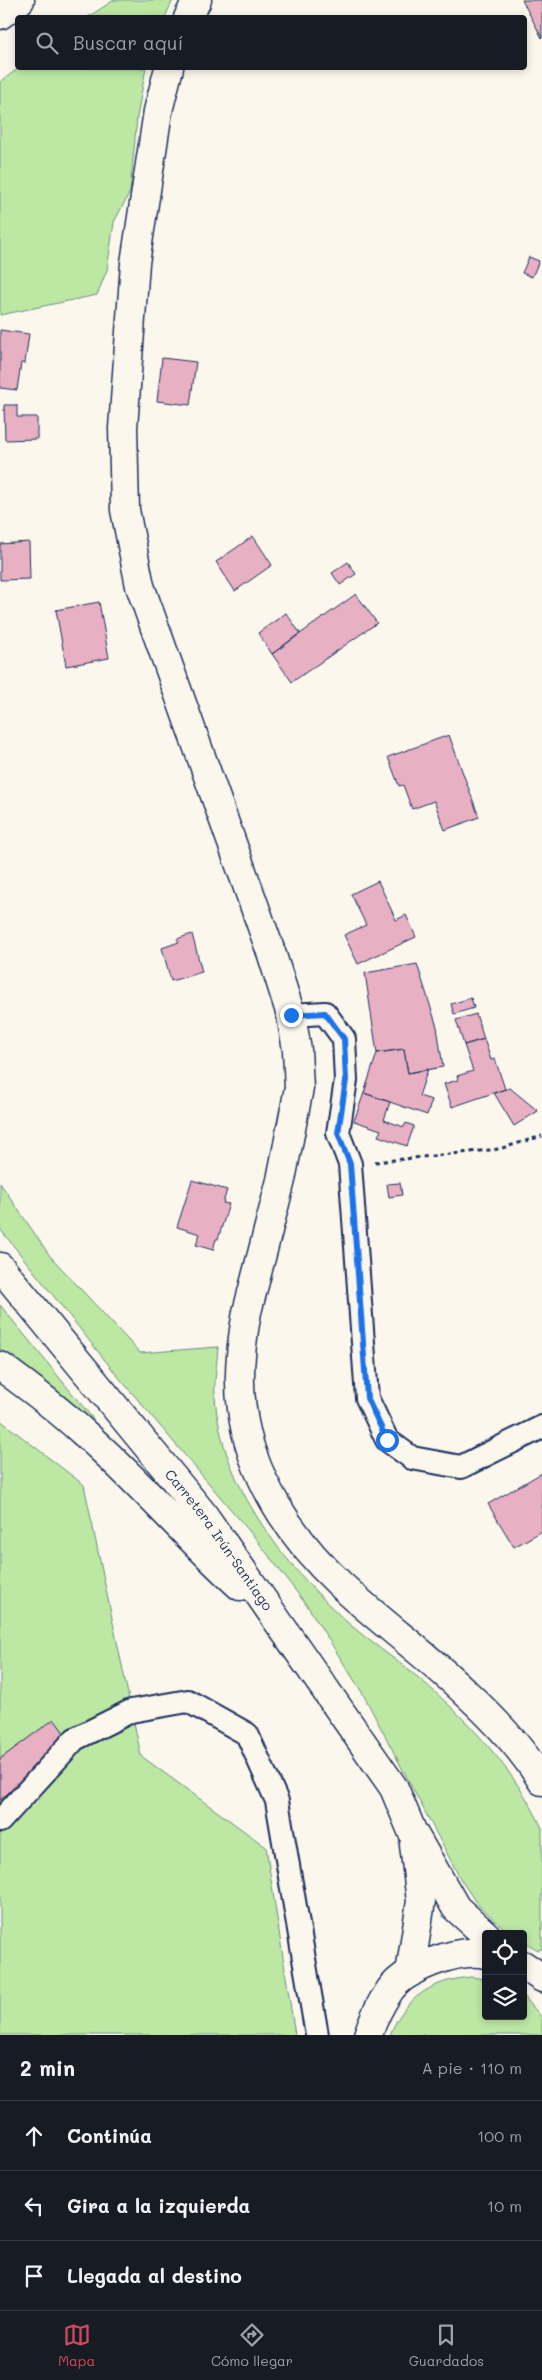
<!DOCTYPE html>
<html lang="es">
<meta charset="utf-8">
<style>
:root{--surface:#171b24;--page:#20242c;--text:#f1f3f6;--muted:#9ea1a6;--line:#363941;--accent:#d1495b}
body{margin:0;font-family:Mali,sans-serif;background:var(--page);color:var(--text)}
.controls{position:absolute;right:15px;bottom:15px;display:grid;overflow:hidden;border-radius:5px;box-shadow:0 2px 8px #0003}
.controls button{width:45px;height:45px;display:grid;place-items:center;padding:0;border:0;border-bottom:1px solid var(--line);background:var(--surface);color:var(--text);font:25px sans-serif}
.stop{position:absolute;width:15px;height:15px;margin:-11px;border:4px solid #1a73e8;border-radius:50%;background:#fff}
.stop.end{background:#1a73e8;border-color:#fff;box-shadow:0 1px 5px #0008}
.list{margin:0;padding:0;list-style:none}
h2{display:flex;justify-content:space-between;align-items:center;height:65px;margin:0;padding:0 20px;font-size:21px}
h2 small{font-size:16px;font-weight:400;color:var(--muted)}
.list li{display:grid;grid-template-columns:32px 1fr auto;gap:15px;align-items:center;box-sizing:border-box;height:70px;padding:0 20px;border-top:1px solid var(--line)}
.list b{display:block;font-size:19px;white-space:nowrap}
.list em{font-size:16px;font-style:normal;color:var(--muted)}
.icon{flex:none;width:28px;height:28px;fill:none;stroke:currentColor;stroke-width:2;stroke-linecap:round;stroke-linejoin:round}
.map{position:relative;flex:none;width:542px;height:2035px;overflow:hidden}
.search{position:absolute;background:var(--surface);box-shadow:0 2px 8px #0003;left:15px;right:15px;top:15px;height:55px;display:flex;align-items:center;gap:12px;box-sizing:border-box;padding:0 18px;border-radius:5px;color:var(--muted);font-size:19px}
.sheet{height:275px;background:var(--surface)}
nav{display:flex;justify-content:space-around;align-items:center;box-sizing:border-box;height:70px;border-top:1px solid var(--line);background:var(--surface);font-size:14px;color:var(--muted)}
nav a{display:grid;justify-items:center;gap:2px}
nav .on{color:var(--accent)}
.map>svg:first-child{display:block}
.green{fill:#bce8a4;stroke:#6c8c81}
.building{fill:#e8b0c3;stroke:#1b2f5e}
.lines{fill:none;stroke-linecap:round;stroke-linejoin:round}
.street-casing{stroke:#1b2f5e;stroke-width:26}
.highway-casing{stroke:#1b2f5e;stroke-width:31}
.path{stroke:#1b2f5e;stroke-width:3;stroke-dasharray:4 4;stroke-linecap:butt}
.street{stroke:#fbf7ec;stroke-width:22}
.highway{stroke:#fbf7ec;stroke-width:28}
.route{stroke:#1a73e8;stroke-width:6}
.labels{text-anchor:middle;stroke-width:4;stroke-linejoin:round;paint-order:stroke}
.street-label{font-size:14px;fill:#1b2f5e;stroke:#fbf7ec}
</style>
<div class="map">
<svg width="542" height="2035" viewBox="0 0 542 2035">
<rect width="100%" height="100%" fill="#fbf7ec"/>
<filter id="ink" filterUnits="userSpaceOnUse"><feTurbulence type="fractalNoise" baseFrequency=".02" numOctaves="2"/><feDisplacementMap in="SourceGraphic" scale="10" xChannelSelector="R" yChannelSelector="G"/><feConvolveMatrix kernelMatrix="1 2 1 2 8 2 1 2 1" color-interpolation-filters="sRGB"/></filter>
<g filter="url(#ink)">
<path class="green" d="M114,0H173L165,17H88Z
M19,68H146L137,117L130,192L114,222L107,270L97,295L0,315V82Z
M0,1183L50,1256L140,1353L218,1347C217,1363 214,1380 215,1396C221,1486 284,1564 348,1623C371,1643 397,1660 420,1679C467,1719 516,1771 542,1828V1949L538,1950L523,1941V1934H513L506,1930L477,1904L461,1880L363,1694L308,1607L256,1539L116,1374L0,1229Z
M0,1305L94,1420L90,1424L56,1393L0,1349Z
M0,1420L84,1485L141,1756L266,1847L295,2035H0Z
M471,1977L486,1979V2016H523V1995L542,2018V2035H390C404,1998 433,1980 471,1977Z"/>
<path class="building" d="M522,0H542V38Z
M529,257L539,261L532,277L522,273Z
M0,330L29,334L25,363H21L17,390L0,388Z
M162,358L196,362L190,405L157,401Z
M4,405H17V417H37V439L5,440Z
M253,536L272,565L235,591L216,562Z
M29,542L30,579L0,580V544Z
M348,562L356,574L340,585L332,573Z
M356,594L377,623L292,682L272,654Z
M99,602L109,658L66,666L56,610Z
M286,613L300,633L272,654L258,633Z
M449,735L479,817L445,830L434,801L412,809L403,785L399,786L388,757Z
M378,881L396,920L406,915L416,937L358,964L344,935L366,925L351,894Z
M192,934L202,972L171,981L162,948L179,942L177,939Z
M417,964L437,1027L443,1067L408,1073L404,1049L377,1053L365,973Z
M471,998L474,1008L454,1014L451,1004Z
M476,1014L484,1039L464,1045L456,1020Z
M484,1039L491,1060L495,1059L505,1089L452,1107L444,1084L458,1080L457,1076L473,1071L464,1045Z
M404,1049L408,1073L428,1069L419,1096L432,1100L427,1115L364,1093L377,1053Z
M510,1088L538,1111L514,1126L494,1093Z
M364,1093L390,1102L384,1120L404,1127L406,1123L414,1126L407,1146L378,1136L381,1130L354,1121Z
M192,1180L227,1190L223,1203L229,1204L218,1239H216L213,1250L196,1245L200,1234L177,1227Z
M400,1183L402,1195L389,1197L387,1184Z
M542,1473V1531L514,1547L488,1504Z
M54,1719L70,1741L0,1800V1759Z"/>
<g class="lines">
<defs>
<path id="street" d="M291,1015L325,1013L344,1039L346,1080L338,1133L350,1164L367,1398L387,1440L412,1458L461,1467L542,1427
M0,1821L75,1739L131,1711L188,1701L247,1734L277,1801L317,2035"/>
<g id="highway">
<path d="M0,15L20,0"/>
<path d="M188,18L197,0"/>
<path d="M169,68L158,111L135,263L123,428L125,510L140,586L272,955L291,1015L297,1050L299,1088L281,1180L247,1312C241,1344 237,1377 242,1409C250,1476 292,1539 340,1584C380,1622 426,1654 466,1693C494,1719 522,1748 542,1781"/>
<path id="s1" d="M0,1267L203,1514L394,1788L412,1831L456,1908L486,1935"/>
<path d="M0,1366C29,1387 58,1409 84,1433C139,1481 186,1537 240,1586"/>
<path d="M523,1965L542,1978"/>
<path d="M410,1973L421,1901L414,1845"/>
<path d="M368,2035C373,2019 381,2003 390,1990C407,1967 459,1948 486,1954"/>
</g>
</defs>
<use href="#street" class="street-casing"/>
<use href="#highway" class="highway-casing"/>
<path class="path" d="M375,1162L499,1149L542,1136"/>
<use href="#street" class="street"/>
<use href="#highway" class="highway"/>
</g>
</g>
<g class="lines" filter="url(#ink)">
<path class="route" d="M291,1015L325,1013L344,1039L346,1080L338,1133L350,1164L367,1398L387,1440"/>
</g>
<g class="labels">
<g class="street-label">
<text dy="5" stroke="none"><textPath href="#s1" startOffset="350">Carretera Irún-Santiago</textPath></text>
</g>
</g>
</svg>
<div class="controls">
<button><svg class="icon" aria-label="locate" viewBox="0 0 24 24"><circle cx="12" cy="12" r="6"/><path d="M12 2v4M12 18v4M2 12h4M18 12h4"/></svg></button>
<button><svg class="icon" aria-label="layers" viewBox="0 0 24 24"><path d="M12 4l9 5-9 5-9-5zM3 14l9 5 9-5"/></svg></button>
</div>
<div class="stop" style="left:387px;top:1440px"></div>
<div class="stop end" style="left:291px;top:1015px"></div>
<div class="search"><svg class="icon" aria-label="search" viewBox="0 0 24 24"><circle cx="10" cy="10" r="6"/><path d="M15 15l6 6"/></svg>Buscar aquí</div>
</div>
<section class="sheet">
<h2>2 min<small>A pie · 110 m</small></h2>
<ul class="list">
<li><svg class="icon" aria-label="ahead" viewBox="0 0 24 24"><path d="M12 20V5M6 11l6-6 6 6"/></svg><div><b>Continúa</b></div><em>100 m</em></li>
<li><svg class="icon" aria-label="left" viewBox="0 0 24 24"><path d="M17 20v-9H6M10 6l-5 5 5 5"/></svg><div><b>Gira a la izquierda</b></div><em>10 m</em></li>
<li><svg class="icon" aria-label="arrive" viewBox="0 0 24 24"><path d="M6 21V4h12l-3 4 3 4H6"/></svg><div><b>Llegada al destino</b></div></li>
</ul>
</section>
<nav>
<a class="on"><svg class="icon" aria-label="map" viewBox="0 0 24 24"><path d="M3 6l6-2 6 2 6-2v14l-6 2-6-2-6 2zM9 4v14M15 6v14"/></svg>Mapa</a>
<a><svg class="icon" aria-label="directions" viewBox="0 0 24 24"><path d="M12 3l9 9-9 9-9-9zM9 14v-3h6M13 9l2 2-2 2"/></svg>Cómo llegar</a>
<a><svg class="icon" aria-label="saved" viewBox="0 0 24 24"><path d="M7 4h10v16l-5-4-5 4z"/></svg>Guardados</a>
</nav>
